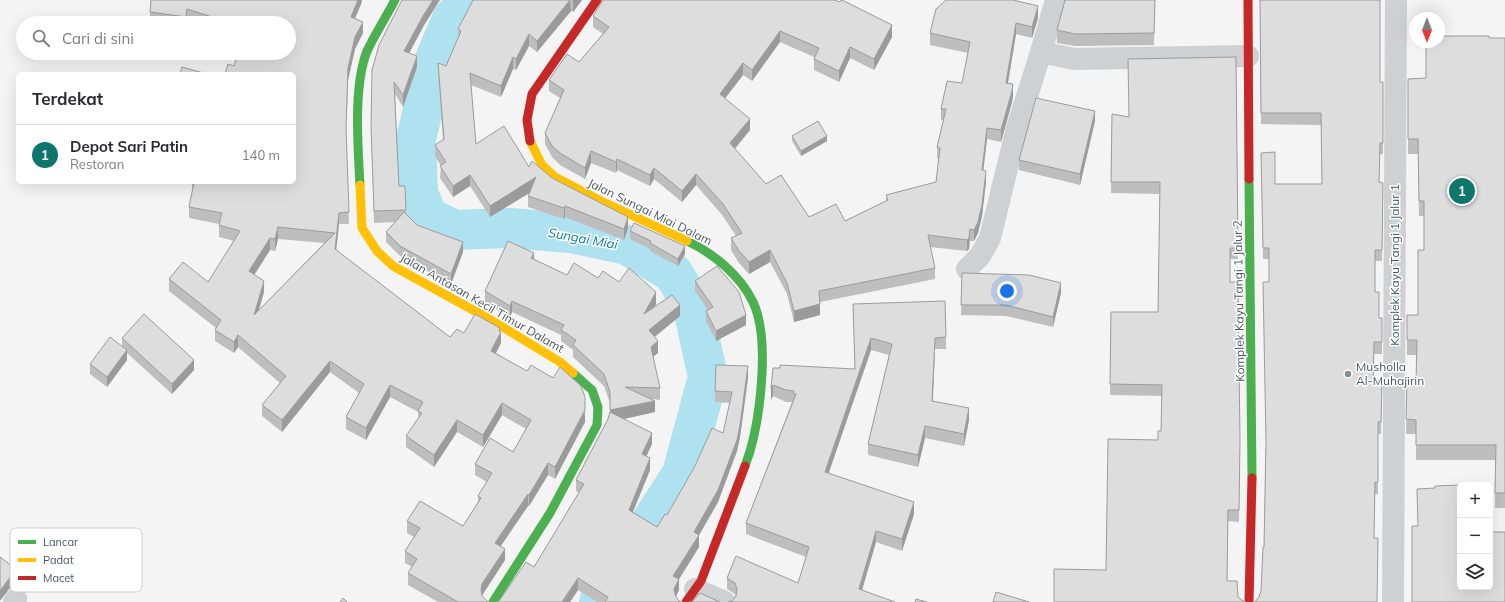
<!DOCTYPE html>
<html lang="id">
<meta charset="utf-8">
<style>
:root{--surface:#fff;--page:#f2f2f3;--text:#2b2b33;--muted:#7c7c81;--line:#e1e1e2;--accent:#0f766e}
body{margin:0;font-family:Mulish,sans-serif;background:var(--page);color:var(--text)}
.controls{position:absolute;right:12px;bottom:12px;display:grid;overflow:hidden;border-radius:6px;box-shadow:0 4px 16px #0002}
.controls button{width:36px;height:36px;display:grid;place-items:center;padding:0;border:0;border-bottom:1px solid var(--line);background:var(--surface);color:var(--text);font:20px sans-serif}
.compass{position:absolute;left:1409px;top:12px;width:36px;height:36px;border-radius:50%;background:var(--surface);box-shadow:0 4px 16px #0002;rotate:180deg}
.you{position:absolute;left:1007px;top:291px;width:14px;height:14px;margin:-10px;border:3px solid #fff;border-radius:50%;background:#1a73e8;box-shadow:0 0 0 6px #1a73e833}
.badge{display:grid;place-items:center;width:26px;height:26px;border-radius:50%;background:var(--accent);color:#fff;font-size:13px;font-weight:700}
.pin{position:absolute;translate:-50% -50%;border:2px solid #fff;box-shadow:0 1px 4px #0006}
.list{margin:0;padding:0;list-style:none}
h2{display:flex;justify-content:space-between;align-items:center;height:52px;margin:0;padding:0 16px;font-size:17px}
h2 small{font-size:13px;font-weight:400;color:var(--muted)}
.list li{display:grid;grid-template-columns:26px 1fr auto;gap:12px;align-items:center;box-sizing:border-box;height:60px;padding:0 16px;border-top:1px solid var(--line)}
.list b{display:block;font-size:15px;white-space:nowrap}
.list p{margin:0;font-size:13px;white-space:nowrap;color:var(--muted)}
.list em{font-size:13px;font-style:normal;color:var(--muted)}
.icon{flex:none;width:22px;height:22px;fill:none;stroke:currentColor;stroke-width:2;stroke-linecap:round;stroke-linejoin:round}
.map{position:relative;flex:none;width:1505px;height:602px;overflow:hidden}
.search{position:absolute;background:var(--surface);box-shadow:0 4px 16px #0002;left:16px;top:16px;width:280px;height:44px;display:flex;align-items:center;gap:10px;box-sizing:border-box;padding:0 14px;border-radius:22px;color:var(--muted);font-size:15px}
.panel{position:absolute;background:var(--surface);box-shadow:0 4px 16px #0002;left:16px;top:72px;width:280px;height:112px;border-radius:6px}
.map>svg:first-child{display:block}
.lines{fill:none;stroke-linecap:round;stroke-linejoin:round}
.river{stroke:#aee2f0;stroke-width:40}
.street{stroke:#ced0d2;stroke-width:22}
.fast{stroke:#4caf50;stroke-width:9}
.slow{stroke:#ffc107;stroke-width:9}
.jam{stroke:#c62828;stroke-width:9}
.wall{fill:#bebebf;fill-rule:evenodd}
.shaded-wall{fill:#9b9b9b}
.building{fill:#ddddde;stroke:#9b9b9b;fill-rule:evenodd}
.poi-dot{fill:#868d94;stroke:#fff;stroke-width:1.5}
.labels{text-anchor:middle;stroke-width:3;stroke-linejoin:round;paint-order:stroke}
.street-label{font-size:12px;fill:#4a5661;stroke:#fff}
.poi-label{font-size:12px;fill:#4a5661;stroke:#fff;text-anchor:start}
.water-label{font-size:13px;font-style:italic;fill:#0c7c9b;stroke:#fff}
.key{fill:#fff;stroke:#c9ccd0;stroke-width:1}
.key-label{font-size:11px;fill:#4a5661}
</style>
<div class="map">
<svg width="1505" height="602" viewBox="0 0 1505 602">
<rect width="100%" height="100%" fill="#f4f4f4"/>
<g class="lines">
<path class="river" d="M469,0L452,19L435,59L416,139L418,193L428,217L454,230L510,228L571,233L627,245L673,273L692,304L708,377L682,474L599,602"/>
<path class="street" d="M1056,0L1041,52L1074,59L1248,56
M967,269L980,256L990,238L1017,128L1041,52
M695,589L725,602
M14,602L16,599
M1393,602L1396,0"/>
<path class="fast" d="M1249,179L1252,478
M360,185C358,147 353,87 367,51C375,34 386,17 395,0
M687,241C713,253 740,275 753,302C771,340 760,427 745,466
M493,602L550,513L597,425L598,407L592,390L573,373"/>
<path class="slow" d="M530,141L542,165L555,177L599,200L687,241
M360,185L362,228L377,251L393,266L491,320L560,362L573,373"/>
<path class="jam" d="M1248,0L1249,179
M530,141L527,120L532,94L597,0
M686,602L701,581L745,466
M1249,602L1252,478"/>
</g>
<path class="wall" d="M151,0H362L361,4L355,18L363,33L355,49L348,80L346,132L349,224H339L336,250L450,337L464,333L500,331L501,343L496,353L585,409V422L555,479L548,475L529,506H528L501,546L505,560L482,596L487,601L489,602H438L408,585V573L412,567L405,563V551L414,537L407,533V521L463,526L478,502V496L487,482L475,475V464L513,452L526,429L502,415L483,447L457,432L434,467L406,447V436L418,418V412L390,397L366,440L346,429V417L359,393L330,372L282,432L262,416V405L280,383L238,347L234,353L215,341V330L216,328L169,291V279L208,282L234,241L219,237V224L189,218V207L193,189H192V182H294L234,66L289,23H194L187,21V23H150V12ZM278,239L324,243L259,310L264,292L254,275L270,250L275,251Z
M402,0L423,27L409,53L417,67L403,107L395,94L399,186H405L406,214L417,225L463,252L451,284L400,256L386,242V232L395,222L374,223L371,126Z
M473,0H582L573,12L571,11L537,52L529,46L516,70L513,69L501,97L471,85L476,144L529,167L552,178L628,228L624,240L565,217L564,219L528,207V196L529,193L490,217L470,186L453,197L440,178L441,166L435,156V145L443,140L438,74V63L446,66L458,38V29Z
M1065,0H1155L1154,45L1075,46L1057,43V30Z
M1260,0L1380,82H1383V154H1380L1379,182L1383,183L1382,261H1375V292L1379,318H1382V354H1374L1373,384H1382L1381,434H1378V494H1375L1374,538L1377,602H1255L1259,597L1261,591L1264,547L1269,282V259H1263L1261,153L1275,184H1322L1321,125L1261,124Z
M593,16L892,37L874,70L850,58L839,82L814,70V57L780,42L752,81L743,75L725,98L750,130L735,149L766,184L809,217L845,221L886,201V195L936,182L939,159L937,158V147L943,120H941V109L962,83L968,53L930,45V33L1038,18L1032,38L1016,34L1008,83L1013,96L1012,102L1001,142L987,139L983,170L986,182L982,216L978,233L974,241H970L969,249L967,251L930,247L935,268V279L820,302V315L794,322L787,294L770,262L749,274L739,263L731,250V238L736,236L723,216L696,185L682,202L654,179L650,186L617,170L616,173L591,163L585,179L560,165L552,157L545,144V133L560,98L549,91V80L579,62L603,34L593,27Z
M1489,38H1505V508H1495V460H1416V434H1406L1407,381H1416V355H1407V315H1418L1424,250V216H1419L1418,154H1408V79L1426,78Z
M1236,57L1238,259H1230V282L1240,453L1239,522L1228,521L1227,581L1238,597L1243,601L1106,570L1161,431L1162,396L1110,395L1111,312H1158L1160,194L1111,193L1112,114L1129,117Z
M1095,121L1080,185L1019,170V160Z
M792,136L827,141L801,156L792,141Z
M630,231L685,254L678,266L650,251V249L630,239Z
M534,259L567,275L598,278L619,282L656,304L655,307L680,316L655,337L658,353L653,357L660,388V400L652,399L655,412L624,419L652,444L646,456L650,470L633,512L657,527L667,515L723,433L730,403L715,402V391L748,378L740,437L737,451L718,502L699,535V547L679,579V590L676,597L679,601L683,602H597L578,590L570,602H496L499,601L534,567L579,493L576,491V480L608,419L610,412V403L604,386L573,357V350L561,341V335L512,312L510,317L485,303V291Z
M962,273L1061,293L1053,327L1006,316L961,315Z
M695,281L746,325L716,341L706,321V311L708,310L695,291Z
M853,304L946,337V349H935L933,401L969,420L964,446L925,438L918,467L868,455V444L889,355L871,350L828,473L914,514L902,551L876,542L862,590L732,601L736,596L735,594L727,589V578L798,583L806,557L746,534V523L792,402H786L773,396L771,400L773,368L855,369Z
M122,338L194,370L172,394L127,353V360L107,387L90,374V364L122,346Z"/>
<path class="shaded-wall" d="M358,0H362L361,4L351,28V17Z
M433,0H440L423,27L404,63V51L423,16Z
M570,0L571,11L537,52V41Z
M573,0H582L573,12Z
M1038,6V18L1032,38V27Z
M187,9V23H186Z
M363,22V33L355,49L348,80L346,139L348,68L355,37Z
M1016,23V34L1006,94V83Z
M892,25V37L874,70V59Z
M780,31V42L752,81V70Z
M529,34V46L516,70V59Z
M850,47V58L839,82V71Z
M417,56V67L403,107V95Z
M513,57V69L501,97V86Z
M743,63V75L720,105V94Z
M1013,84V96L1012,102L1001,142V130Z
M1095,111V121L1080,185V174Z
M750,119V130L730,154V143Z
M987,128V139L982,182V170Z
M827,136V141L801,156V151Z
M591,151V163L585,179V168Z
M617,159V170L616,173V162Z
M654,168V179L650,186V175Z
M986,171V182L982,216L978,233L974,241V230Z
M696,174V185L682,202V191Z
M470,175V186L453,197V186Z
M536,177V189L490,217V206Z
M565,206V217L564,219V208Z
M339,213V224L335,261V249Z
M628,217V228L624,240V229Z
M278,227V239L275,251V239Z
M970,229L969,249L967,251V240Z
M270,238V250L249,283V271Z
M463,242V252L451,284V274Z
M685,246V254L678,266V259Z
M770,250V262L749,274V262Z
M534,253V264L531,258Z
M264,281V292L254,326V315Z
M1061,283V293L1053,327V317Z
M656,292V304L644,325V314Z
M512,301V312L510,317V306Z
M820,304V315L794,322V311Z
M680,305V316L649,341V330Z
M746,315V325L716,341V331Z
M500,328V334L501,332V343L491,362V351Z
M238,335V347L234,353V342Z
M871,338V350L825,484V472Z
M935,338V349L932,413V401Z
M658,341V353L651,358V347Z
M127,350V360L107,387V377Z
M194,360V370L172,394V384Z
M330,361V372L282,432V420Z
M748,366V378L740,437L737,451L718,502L698,537L699,535V547L679,579V590L674,600L673,576L694,532Z
M390,385V397L366,440V428Z
M773,385V396L771,400V388Z
M585,397V422L555,479V467Z
M655,401V412L610,422V410Z
M502,403V415L483,447V435Z
M969,408V420L964,446V434Z
M457,420V432L434,467V455Z
M925,426V438L918,467V455Z
M652,433V444L642,466V454Z
M650,458V470L629,521V510Z
M548,463V475L529,506V495Z
M528,494V506L495,554V543Z
M914,502V514L902,551V539Z
M876,531V542L859,600V589Z
M505,549V560L482,595L481,602V590L482,584Z
M16,569V580L0,601V591Z
M578,578V590L570,602H562Z"/>
<path class="building" d="M151,0H358L351,17L363,22L355,37L348,68L346,127L349,212L339,213L335,249L450,337L457,329L464,333L475,314L500,328L499,331L501,332L491,351L527,371L531,365L553,378L560,367L581,386L585,397V410L555,467L548,463L529,495L528,494L495,543L505,549L482,584L481,590L482,596L487,601L489,602H458L408,573L417,559L405,551L420,528L407,521L420,501L463,526L481,498L478,496L492,473L475,464L490,438L513,452L531,420L502,403L483,435L457,420L434,455L406,436L422,413L418,411L423,402L390,385L366,428L346,417L364,384L330,361L282,420L262,405L286,376L238,335L234,342L215,330L221,320L169,279L183,262L208,282L240,231L219,225L222,213L189,207L194,182H294V74H225L228,64L234,66L238,53H289V23H231L187,9L186,17L150,12ZM278,227L335,233L254,315L264,281L249,271L270,238L275,239Z
M402,0H433L423,16L404,51L417,56L403,95L394,82L399,186H405L406,210L374,211L371,126L372,70L379,45Z
M473,0H570L537,41L529,34L516,59L513,57L501,86L470,73L476,144L504,126L529,167L532,161L552,178L628,217L624,229L565,206L564,208L528,196L536,177L490,206L470,175L453,186L440,166L446,162L435,145L444,139L438,63L446,66L461,31L458,29Z
M603,0H834L840,2L841,0H842L892,25L874,59L850,47L839,71L814,59L819,48L780,31L752,70L743,63L720,94L750,119L730,143L766,184L781,175L809,217L836,204L845,221L888,200L886,195L936,182L940,148L937,147L946,109H941L947,81L962,83L970,42L930,33L936,9L946,0H1013L1038,6L1032,27L1016,23L1006,83L1013,84L1012,91L1001,130L987,128L982,170L986,171L982,205L978,222L974,230L970,229L969,238L967,240L928,235L935,268L819,291L820,304L794,311L787,283L770,250L749,262L739,251L731,238L742,233L723,204L696,174L682,191L654,168L650,175L617,159L616,162L591,151L585,168L560,153L552,146L545,133L564,90L549,80L567,54L579,62L609,27L593,16Z
M1065,0H1155L1154,33L1075,34L1057,30Z
M1260,0H1380V82H1383V143H1380L1379,182L1383,183L1382,250H1375V292H1379V318H1382V342H1374L1373,384H1382L1381,422H1378V482H1375L1374,538H1378L1377,602H1253H1255L1259,597L1261,591L1263,547H1264L1266,441L1263,282H1269V248H1263L1261,153L1275,152V184H1322L1321,113H1261Z
M1439,36H1489V38H1505V493H1495L1496,445H1416V420L1406,419L1407,381H1416L1417,340H1407V315H1418V250H1424V201H1419L1418,139H1408V79L1426,78V42H1439Z
M1236,57L1238,248H1230V282H1238L1240,441L1239,510H1228L1227,581H1237L1238,597L1243,601L1246,602H1054V569L1106,570L1108,439L1158,440V431H1161L1162,385L1110,384L1111,312H1158L1160,182H1111L1112,114L1129,117L1128,59Z
M182,67L207,74H180Z
M1036,98L1095,111L1080,174L1019,160Z
M818,121L827,136L801,151L792,136Z
M404,212L417,225L463,242L451,274L400,246L386,232Z
M634,223L685,246L678,259L650,243L651,241L630,231Z
M508,241L534,253L531,258L567,275L574,263L598,278L603,271L619,282L629,268L656,292L644,314L672,295L680,305L649,330L658,341L651,347L660,388L625,387L655,401L610,410V392L604,374L573,345L576,340L561,330L564,325L512,301L510,306L485,291Z
M717,266L739,292L746,315L716,331L706,311L713,307L695,281Z
M962,273L1029,275L1061,283L1053,317L1006,305H961Z
M945,301L946,337L935,338L932,401L969,408L964,434L925,426L918,455L868,444L892,344L871,338L825,472L914,502L902,539L876,531L859,589L895,602H728L732,601L736,596L737,589L735,583L727,578L736,556L798,583L809,547L746,523L796,394L793,393L794,391L786,390L773,385L771,388L773,368H780V365L855,369L853,304Z
M144,314L194,360L172,384L122,338Z
M110,337L127,350L107,377L90,364Z
M716,365L748,366L740,425L737,440L718,490L694,532L699,535L673,576L679,579L674,589L675,595L679,601L683,602H605L608,597L578,578L562,602H496L499,601L526,562L534,567L584,484L576,480L608,419L610,412L652,433L642,454L650,458L629,510L657,527L665,514L667,515L695,466L712,428L723,433L732,392L715,391Z
M1460,485V587H1490V485H1491V532H1505V602H1412V526H1418L1417,489L1435,488V486Z
M0,557L16,569L0,591Z
M996,592L1029,602H993Z
M700,593L720,602H689H692Z
M343,598L347,602H340Z
M916,599L927,602H915Z"/>
<circle class="poi-dot" cx="1348" cy="374" r="4"/>
<g class="labels">
<g class="street-label">
<text transform="translate(650 212) rotate(26)" y="4">Jalan Sungai Miai Dalam</text>
<text transform="translate(1395 265) rotate(-90)" y="4">Komplek Kayu Tangi 1 Jalur 1</text>
<text transform="translate(1239 301) rotate(-91)" y="4">Komplek Kayu Tangi 1 Jalur 2</text>
<text transform="translate(482 303) rotate(30)" y="4">Jalan Antasan Kecil Timur Dalamt</text>
</g>
<g class="poi-label">
<text x="1356" y="371">Musholla<tspan x="1356" dy="14">Al-Muhajirin</tspan></text>
</g>
<g class="water-label">
<text transform="translate(583 238) rotate(10)" y="5">Sungai Miai</text>
</g>
</g>
<rect x="10" y="528" width="132" height="64" rx="6" class="key"/>
<rect x="18" y="540" width="18" height="4" fill="#4caf50"/>
<rect x="18" y="558" width="18" height="4" fill="#ffc107"/>
<rect x="18" y="576" width="18" height="4" fill="#c62828"/>
<g class="key-label">
<text x="43" y="546">Lancar</text>
<text x="43" y="564">Padat</text>
<text x="43" y="582">Macet</text>
</g>
</svg>
<div class="controls">
<button>+</button>
<button>−</button>
<button><svg class="icon" aria-label="layers" viewBox="0 0 24 24"><path d="M12 4l9 5-9 5-9-5zM3 14l9 5 9-5"/></svg></button>
</div>
<svg class="compass" viewBox="-18 -18 36 36"><path d="M0-13l5 13h-10z" fill="#e53935"/><path d="M0 13l5-13h-10z" fill="#7c7c81"/></svg>
<div class="you"></div>
<div class="pin badge" style="left:1462px;top:191px">1</div>
<div class="search"><svg class="icon" aria-label="search" viewBox="0 0 24 24"><circle cx="10" cy="10" r="6"/><path d="M15 15l6 6"/></svg>Cari di sini</div>
<section class="panel">
<h2>Terdekat<small></small></h2>
<ul class="list">
<li><span class="badge">1</span><div><b>Depot Sari Patin</b><p>Restoran</p></div><em>140 m</em></li>
</ul>
</section>
</div>
